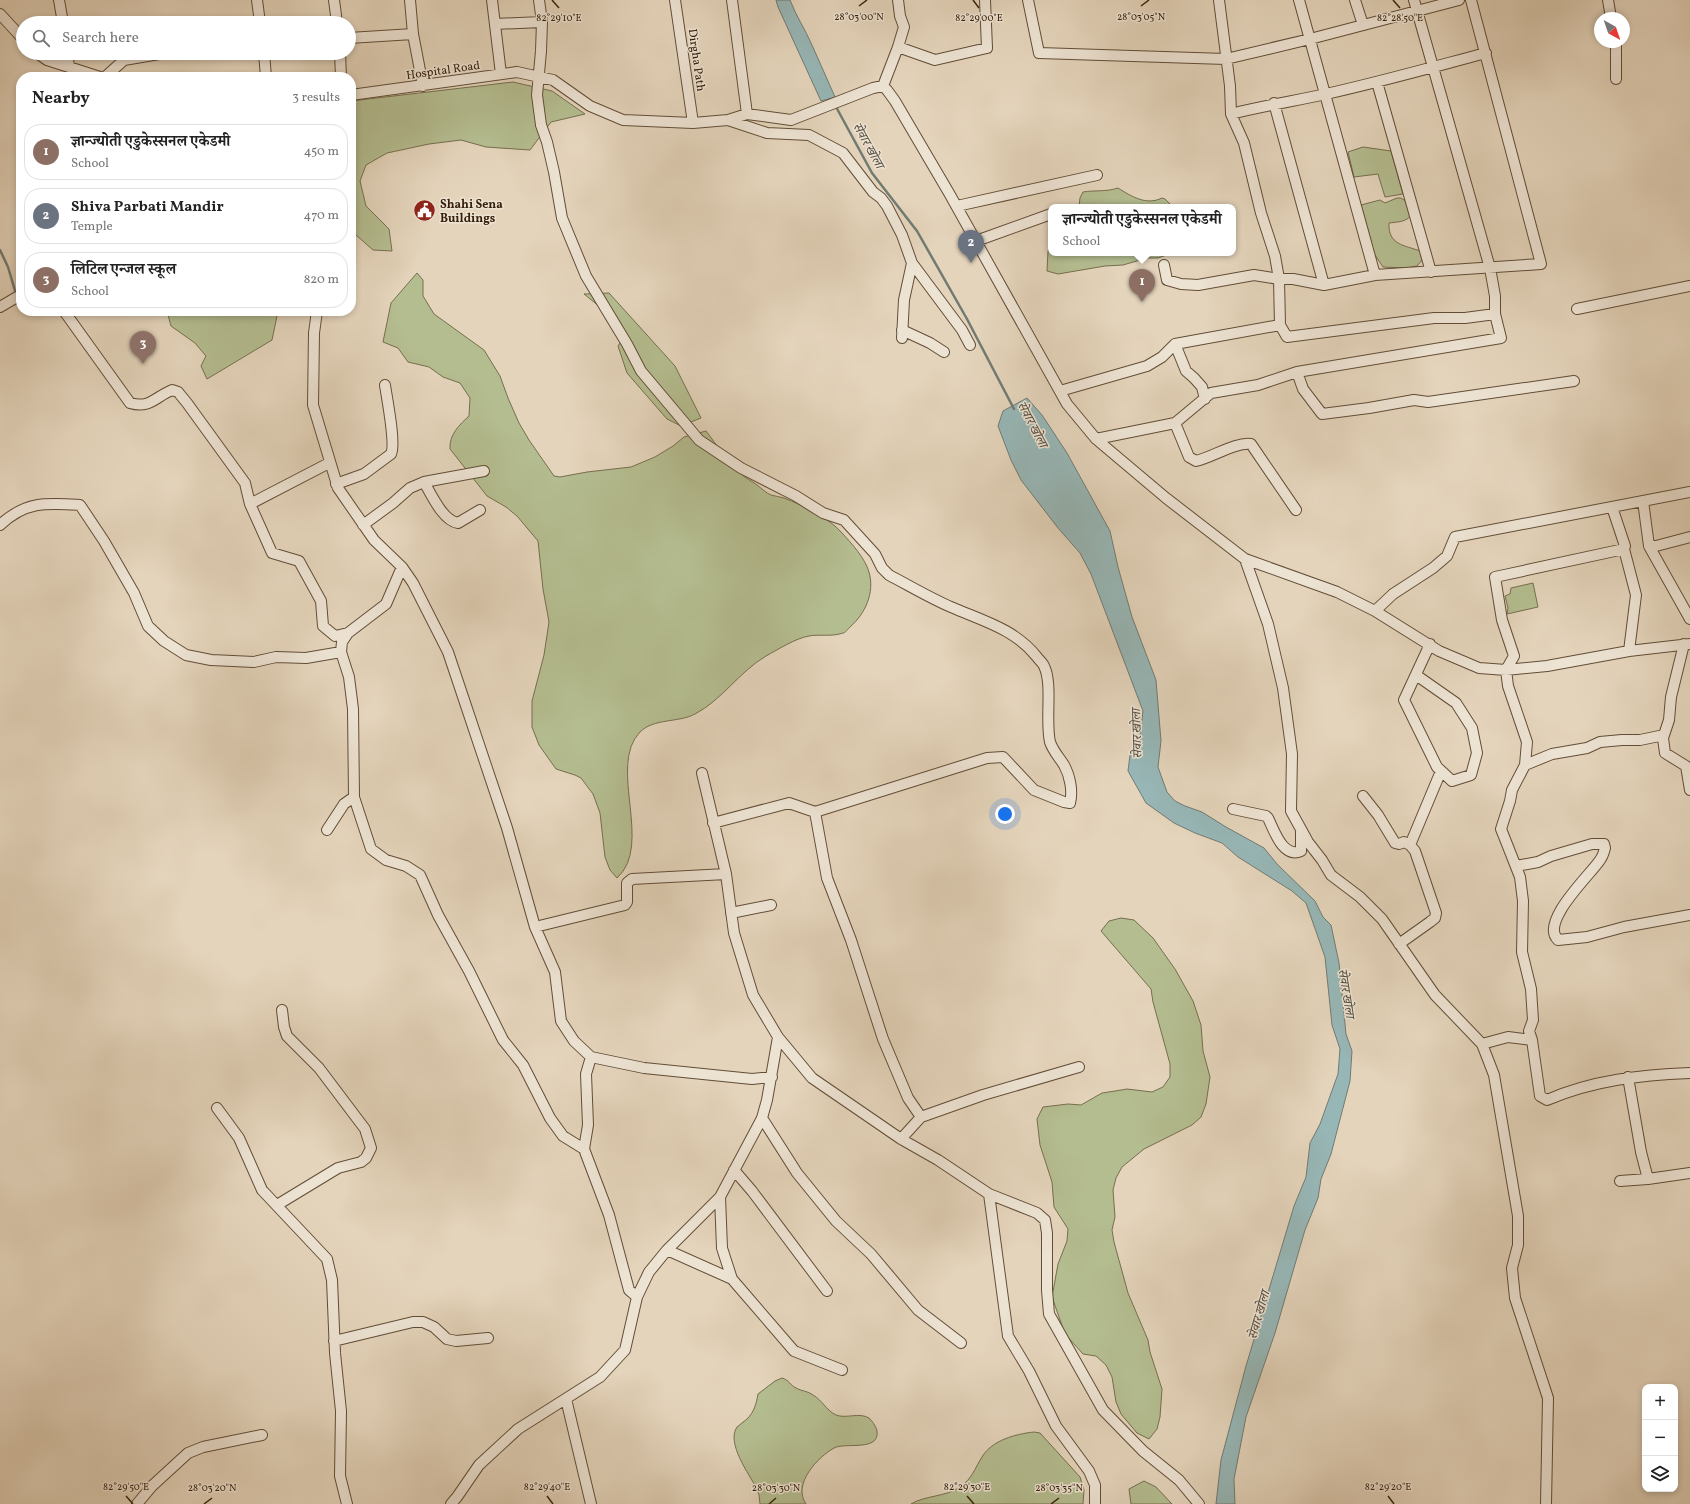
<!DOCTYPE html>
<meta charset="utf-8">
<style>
:root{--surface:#fff;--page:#f6f6f6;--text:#222;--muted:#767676;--line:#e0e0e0;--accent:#db2777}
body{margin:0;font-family:Vollkorn,"Noto Serif Devanagari",serif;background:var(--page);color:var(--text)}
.controls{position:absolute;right:12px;bottom:12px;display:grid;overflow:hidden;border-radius:8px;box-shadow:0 2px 6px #0003}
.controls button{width:36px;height:36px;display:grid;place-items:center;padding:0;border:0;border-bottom:1px solid var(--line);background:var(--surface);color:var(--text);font:20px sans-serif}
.compass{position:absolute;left:1594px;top:12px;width:36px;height:36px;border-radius:50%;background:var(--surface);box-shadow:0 2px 6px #0003;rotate:140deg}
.you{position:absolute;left:1005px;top:814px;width:14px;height:14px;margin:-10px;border:3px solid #fff;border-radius:50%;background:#1a73e8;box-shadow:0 0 0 6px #1a73e833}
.badge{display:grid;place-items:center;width:26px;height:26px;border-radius:50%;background:var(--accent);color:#fff;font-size:13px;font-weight:700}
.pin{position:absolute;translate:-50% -33px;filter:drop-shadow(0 1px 2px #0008)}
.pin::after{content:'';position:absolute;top:21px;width:14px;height:12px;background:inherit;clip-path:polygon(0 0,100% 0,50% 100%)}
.popup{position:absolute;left:1048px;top:204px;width:188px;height:52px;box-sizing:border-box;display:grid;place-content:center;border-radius:8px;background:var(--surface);filter:drop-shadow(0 1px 3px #0005);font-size:13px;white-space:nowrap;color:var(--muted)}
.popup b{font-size:15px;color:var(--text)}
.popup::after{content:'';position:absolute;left:50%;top:100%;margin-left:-8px;border:8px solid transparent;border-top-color:var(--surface)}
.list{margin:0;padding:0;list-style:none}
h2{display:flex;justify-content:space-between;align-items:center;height:52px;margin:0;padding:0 16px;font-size:17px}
h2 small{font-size:13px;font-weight:400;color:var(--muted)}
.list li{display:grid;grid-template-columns:26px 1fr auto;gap:12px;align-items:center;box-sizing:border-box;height:56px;margin:0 8px 8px;padding:0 8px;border:1px solid var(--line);border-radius:16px}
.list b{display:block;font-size:15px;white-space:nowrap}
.list p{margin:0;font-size:13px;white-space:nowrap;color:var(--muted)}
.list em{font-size:13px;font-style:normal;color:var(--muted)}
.icon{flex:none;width:22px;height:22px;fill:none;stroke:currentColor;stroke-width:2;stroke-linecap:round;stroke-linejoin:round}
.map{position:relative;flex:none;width:1690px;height:1504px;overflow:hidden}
.search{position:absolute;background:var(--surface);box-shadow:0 2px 6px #0003;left:16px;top:16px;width:340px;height:44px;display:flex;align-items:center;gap:10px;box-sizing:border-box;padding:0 14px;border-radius:22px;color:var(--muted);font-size:15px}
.panel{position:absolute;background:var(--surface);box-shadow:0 2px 6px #0003;left:16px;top:72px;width:340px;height:244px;border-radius:16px}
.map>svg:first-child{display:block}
.green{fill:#b4bd90;stroke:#766e4e}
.water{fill:#97b7b7;stroke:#717b72}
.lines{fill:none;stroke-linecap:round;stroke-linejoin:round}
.stream{stroke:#717b72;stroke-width:2.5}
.minor-casing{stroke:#624d37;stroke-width:12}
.minor{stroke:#ede3d3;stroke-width:10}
.ticks{fill:none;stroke:#37200b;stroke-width:1.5}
.labels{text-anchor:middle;stroke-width:3;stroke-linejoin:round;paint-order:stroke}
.street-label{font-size:12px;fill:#37200b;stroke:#ede3d3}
.poi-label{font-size:12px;font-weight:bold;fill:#37200b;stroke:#ede3d3;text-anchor:start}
.water-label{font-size:13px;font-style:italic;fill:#544d3f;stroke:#ede3d3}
.ticks-label{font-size:10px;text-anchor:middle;fill:#37200b;stroke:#ede3d3;stroke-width:3;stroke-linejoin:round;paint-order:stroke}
</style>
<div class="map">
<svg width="1690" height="1504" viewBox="0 0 1690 1504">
<rect width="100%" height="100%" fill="#e4d4bb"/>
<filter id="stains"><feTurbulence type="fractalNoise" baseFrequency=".005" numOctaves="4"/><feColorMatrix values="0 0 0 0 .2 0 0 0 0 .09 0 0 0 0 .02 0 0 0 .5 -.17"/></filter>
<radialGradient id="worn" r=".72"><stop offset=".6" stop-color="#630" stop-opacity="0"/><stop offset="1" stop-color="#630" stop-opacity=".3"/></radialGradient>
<path class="green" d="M513,82L552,91L585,114L551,122L530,150L486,147L461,140L429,144L387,153L366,165L360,181L366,206L389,229L392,251L373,250L356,235H351V101Z
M1363,147L1391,151L1403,194L1385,197L1378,174L1354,177L1348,152Z
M1118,188C1131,196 1146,206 1162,198L1165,199L1173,207H1079L1080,198L1083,192C1095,190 1106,192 1118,188Z
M1397,198H1401L1407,202L1411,215C1407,222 1397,222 1389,223C1388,245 1404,245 1420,251L1422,260L1417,266L1406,268L1383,267L1373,252L1371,241L1361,205L1380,200L1385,203Z
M1051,246V253H1172L1158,258H1147L1123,265L1105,266L1058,274L1047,271L1048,251Z
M417,273L423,280V296L434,314L484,350L500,376L508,398L519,423L529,440L554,476L560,477L587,472L631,467L655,457L673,446L684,437L706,431C717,445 727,462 740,473C745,478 752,481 757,485C761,488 766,493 771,495C775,496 780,497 784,498C804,506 828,517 842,533C852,544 865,558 869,572C875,593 865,614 850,627C848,629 845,633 843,633C832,637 819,634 809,636C796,638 777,650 766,656C739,672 722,700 695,714C678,723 654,718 640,732C607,766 654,845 617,878L610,870L605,857L600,813L593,794L581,778L575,775L556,769L539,745L532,727V701L544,655L549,622L543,589L538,541L517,516L506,507L487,496L450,449C449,435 459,425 469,416L470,398L460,383L443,377L429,367L408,362L398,348L383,342L391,303Z
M609,293L675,366L701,418L681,426L667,419L627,373L618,346L625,336L600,307L584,294Z
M167,311H278L272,340L207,379L201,366L206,356L195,343L171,326Z
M1533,583L1538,607L1507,614L1508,608L1505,596L1510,594L1511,588Z
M1121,918L1134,920L1153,938L1175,969L1193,1001L1201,1025L1203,1051L1210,1077L1206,1104L1201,1117L1192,1125L1144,1149L1122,1167L1116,1178L1113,1190L1115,1217L1112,1230L1114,1242L1128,1293L1148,1340L1150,1352L1162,1389L1160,1417L1157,1429L1149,1439L1137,1433L1121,1414L1116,1402L1112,1377L1106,1365L1096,1356L1083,1354L1065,1334L1052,1297L1058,1264L1067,1241L1068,1229L1054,1207L1052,1182L1040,1145L1037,1119L1043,1107L1068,1104L1081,1105L1102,1093L1115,1091L1127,1089L1152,1092L1163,1087L1170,1077V1064L1153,1002L1151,989L1101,931L1109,921Z
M782,1378C789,1380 790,1385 796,1388C801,1391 808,1391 813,1395C822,1400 826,1410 836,1415C846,1419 859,1412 869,1418C872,1421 876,1426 877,1431C880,1452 845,1442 834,1448C818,1457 792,1484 806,1504H760L759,1495L757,1489C749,1474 726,1443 737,1427C740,1424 744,1422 747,1419C754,1412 756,1405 758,1394L775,1381Z
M1034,1432L1040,1433L1080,1477L1084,1490L1083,1504H911C926,1495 946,1497 960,1487C972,1479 975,1468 982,1457C992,1440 1016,1434 1034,1432Z
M1144,1481L1156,1487L1172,1504H1131L1129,1489Z"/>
<path class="water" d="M776,0H790C796,16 805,29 812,45C820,62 827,80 835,97L821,101L778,7Z
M1027,398L1042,415L1067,453L1110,531L1118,567L1132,617L1156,680L1161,741L1158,767L1167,792L1175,801L1185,806L1202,812L1226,827L1264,848L1277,864L1315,901L1323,917L1331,925L1339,963L1346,1034L1352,1051L1350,1081L1331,1154L1321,1179L1318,1198L1305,1230L1275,1333L1246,1417L1234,1479L1235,1504H1216L1221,1460L1246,1366L1294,1206L1306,1177L1310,1143L1320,1124L1338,1074L1340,1049L1332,1025L1325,957L1306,903L1292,891L1238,857L1222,843L1195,833L1174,823L1146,803L1128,771L1130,755L1140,736L1143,711L1091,574L1080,553L1058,528L1021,480L1011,460L998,426L1003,411Z"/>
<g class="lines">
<path class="stream" d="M835,105L872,173L917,231L967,319L1014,409
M0,250L8,267L16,294"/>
<defs>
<path id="minor" d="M59,0L63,23
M257,0L260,23
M334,0L337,23
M410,0L413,34L423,86
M492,0L501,74
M539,0L542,22L541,51L537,95L541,125L547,142L554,172L562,218L586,276L627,344L641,371L699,440L741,468L796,496L823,513L844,520L875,554L882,568L889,575C910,586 930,598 951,607C983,621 1015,629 1037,657C1039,660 1043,663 1044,666C1053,684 1045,720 1050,742C1053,751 1059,757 1064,765C1070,776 1073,791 1070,803L1064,802L1034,790L1003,757L987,758L815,812L789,803L713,823
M675,0L693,123
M732,0L747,114
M1028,0L1039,53L1226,59L1310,39L1459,0
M1219,0L1230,86L1231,114L1244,143L1261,213L1275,256L1279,279L1280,325L1287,337L1434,318H1465L1495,314
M1299,0L1375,275
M1355,0L1363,25
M1608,0L1611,18
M0,14L23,39
M495,24L542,22
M349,38L413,34
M1616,42V79
M898,47L935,60L987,48L985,0
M37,53L47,60L100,77
M67,53L69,66
M264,53L266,77
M340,53L341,77
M105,77L124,60L165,53
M1377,82L1431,272
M883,86L898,47L904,27L900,16L898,0
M351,95L517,72L553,80L590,106L623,120L693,123L728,120L747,114L791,120L873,88L883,86L887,90L895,101L949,193L1067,404L1096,439L1166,498L1245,559L1337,592L1375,611L1439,651L1479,668L1506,670L1547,666L1629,651L1690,644
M1274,103L1324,285
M1231,114C1263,106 1294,101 1326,94C1380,82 1433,67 1486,53
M728,120L767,133L809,135L843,153L873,192L881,198L887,206L902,235L912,263L904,300L902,338
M957,206L1097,175
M976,241L1051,214
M912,263L962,330L970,345
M1164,265L1167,280L1181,284L1198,285L1254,275L1279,279H1293L1324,285L1375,275L1541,264L1471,0
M0,307L17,297H21
M1577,309L1690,286
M64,311L130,403C150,409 155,397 172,390L178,392L187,403L245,483L250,504L272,553L299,561L321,601L323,626L335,636L348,633
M317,311L314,333L313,405L338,488L374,540L402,567L413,583L448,652L507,828L535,927L555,972L561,1021L574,1041L591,1057L644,1068L752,1079L772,1077
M902,330L930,343L944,352
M1297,372L1303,389L1322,414L1369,408L1414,400L1428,402L1574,381
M1060,391L1147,366L1162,357L1175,344
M1205,399L1202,387L1194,378L1186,371L1175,344L1280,325
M1096,439L1175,423
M424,482C431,494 443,521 458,523L480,510
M336,484L364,474L391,454C396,444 387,399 385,385
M1643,501L1649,546L1690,619
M250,504L329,463
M1612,507L1625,546L1624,549L1636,595L1629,651
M1296,510L1251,444C1235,442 1213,457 1196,461L1189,457L1175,423L1211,393L1258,385L1297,372L1501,338L1495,314V296L1490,268L1414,0
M0,525C26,501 46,503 80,505L104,541L134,593L148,626L164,641L186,655L211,660L254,662L276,657L306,658L341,652
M363,525L393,503L410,488L424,482L484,471
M1649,546H1656L1690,537
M1245,559L1268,624L1283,688L1292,754L1291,811L1308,842L1322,860L1331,875L1360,897L1382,919L1435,995L1482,1044L1494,1075L1518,1216V1245L1512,1268L1515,1298L1548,1398L1546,1504
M402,567L386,604L348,633L342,642L341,652L349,677L353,709L354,797L371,849L386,860L406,866L420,875L438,915L469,971L503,1040L523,1065L550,1118L563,1136L584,1149
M1375,611L1393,594L1433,568L1447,556L1455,537L1690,492
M1684,644L1671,697L1669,720L1663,738L1665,753L1686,766L1690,790
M1416,675L1456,703L1472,728L1477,753L1471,775L1452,781L1437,767L1404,700L1430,644
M1525,765L1552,754L1587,748L1600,742L1622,740H1640L1664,735
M702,773L726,874L734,933L753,995L778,1037L812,1078L901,1139L938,1160L989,1194L1037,1213L1045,1220L1047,1233V1290L1049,1314L1103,1410L1143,1451L1179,1480L1199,1504
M1363,796L1378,815L1395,843L1399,844L1404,842L1410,845L1415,851L1436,913L1435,918L1430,922L1399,944
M1233,809L1266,816L1268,818C1274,830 1283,859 1301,851V832
M815,812L827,878L851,940L883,1039L908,1098L921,1117
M327,830L344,804L354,797
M1410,845L1441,771
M1516,866L1538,862L1551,856L1592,844H1604L1605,848C1604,852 1603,856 1600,860C1591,874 1539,922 1558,940L1587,937L1624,927L1690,915
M731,913L771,905
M535,927L625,905L627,902V883L632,879L726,874
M1532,1040L1529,1031L1533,1020L1531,989L1522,952L1523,901L1520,877L1501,829L1510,801L1512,790L1525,765L1527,742L1508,686L1506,670L1514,656L1502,620L1495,577L1624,549
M1482,1044L1508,1037L1532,1040L1540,1096L1547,1100C1593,1080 1641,1075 1690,1073
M591,1057L586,1074L588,1125L584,1149L609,1215L629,1290L637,1297
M1628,1077L1641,1152L1648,1179L1690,1173
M217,1108L239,1138L262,1190L327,1259L332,1280L335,1353L341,1411L340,1476L347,1504
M762,1118L797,1173L836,1221L871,1254L918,1310L961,1343
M901,1139L921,1117L983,1095L1079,1067
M734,1170L752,1191L827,1291
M1620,1181L1648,1179
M989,1194L1008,1336L1029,1371L1056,1426L1089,1471L1095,1485V1504
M720,1197L722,1248L732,1279L794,1351L842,1370
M277,1205L338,1168L361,1162L366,1158L371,1148L365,1129L319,1068L287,1036L284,1027L282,1010
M667,1250L732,1279
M334,1341L413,1322H423L434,1327L447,1339L456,1341L488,1338
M566,1399L591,1504
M137,1504L152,1486L188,1453L203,1447L262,1435
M451,1504L457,1497L479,1465L518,1429L600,1377L625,1350L637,1297L649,1272L667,1250L720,1197L762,1118L767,1100L778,1037"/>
</defs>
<use href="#minor" class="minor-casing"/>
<use href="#minor" class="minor"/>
</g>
<path class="ticks" d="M552,0L559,8M973,0L979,8M1393,0L1400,8M859,6L867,0M1141,6L1149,0M126,1496L133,1504M547,1496L553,1504M967,1496L974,1504M1388,1496L1394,1504M204,1504L212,1498M769,1504L776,1498M1051,1504L1059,1498"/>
<defs>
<symbol id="civic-disc" viewBox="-11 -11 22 22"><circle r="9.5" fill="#8f2418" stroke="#ede3d3"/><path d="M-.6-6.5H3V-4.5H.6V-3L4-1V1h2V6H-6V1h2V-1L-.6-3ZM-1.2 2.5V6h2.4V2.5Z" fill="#fff"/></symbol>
</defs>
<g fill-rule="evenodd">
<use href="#civic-disc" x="412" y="198" width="25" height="25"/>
</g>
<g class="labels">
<g class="street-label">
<text transform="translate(697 60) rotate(82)" y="4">Dirgha Path</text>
<text transform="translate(443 70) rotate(-8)" y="4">Hospital Road</text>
</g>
<g class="poi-label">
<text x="440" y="208">Shahi Sena<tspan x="440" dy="14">Buildings</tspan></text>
</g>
<g class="water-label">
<text transform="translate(869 145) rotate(61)" y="5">सेवार खोला</text>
<text transform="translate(1033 424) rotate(62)" y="5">सेवार खोला</text>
<text transform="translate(1136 734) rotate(-92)" y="5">सेवार खोला</text>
<text transform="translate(1347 993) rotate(81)" y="5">सेवार खोला</text>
<text transform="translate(1258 1315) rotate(-74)" y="5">सेवार खोला</text>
</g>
</g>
<g class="ticks-label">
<text x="859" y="20">28°03'00"N</text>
<text x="1141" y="20">28°03'05"N</text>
<text x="1400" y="21">82°28'50"E</text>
<text x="559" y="21">82°29'10"E</text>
<text x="979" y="21">82°29'00"E</text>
<text x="126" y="1490">82°29'50"E</text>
<text x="547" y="1490">82°29'40"E</text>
<text x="967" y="1490">82°29'30"E</text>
<text x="1388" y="1490">82°29'20"E</text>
<text x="212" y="1491">28°03'20"N</text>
<text x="776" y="1491">28°03'30"N</text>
<text x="1059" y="1491">28°03'35"N</text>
</g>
<rect width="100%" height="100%" filter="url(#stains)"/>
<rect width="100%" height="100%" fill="url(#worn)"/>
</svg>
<div class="controls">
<button>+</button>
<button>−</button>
<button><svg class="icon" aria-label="layers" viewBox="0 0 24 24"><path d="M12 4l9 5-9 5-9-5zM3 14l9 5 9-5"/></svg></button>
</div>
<svg class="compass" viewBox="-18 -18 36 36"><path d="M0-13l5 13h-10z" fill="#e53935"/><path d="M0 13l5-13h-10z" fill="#767676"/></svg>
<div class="you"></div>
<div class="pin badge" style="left:1142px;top:302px;background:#8d6e63">1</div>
<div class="popup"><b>ज्ञान्ज्योती एडुकेस्सनल एकेडमी</b>School</div>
<div class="pin badge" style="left:971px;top:263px;background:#6b7280">2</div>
<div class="pin badge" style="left:143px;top:364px;background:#8d6e63">3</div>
<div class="search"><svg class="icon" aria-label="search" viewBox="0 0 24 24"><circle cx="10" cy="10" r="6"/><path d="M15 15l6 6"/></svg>Search here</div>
<section class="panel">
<h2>Nearby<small>3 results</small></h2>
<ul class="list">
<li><span class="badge" style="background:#8d6e63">1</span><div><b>ज्ञान्ज्योती एडुकेस्सनल एकेडमी</b><p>School</p></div><em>450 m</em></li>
<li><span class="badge" style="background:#6b7280">2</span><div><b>Shiva Parbati Mandir</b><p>Temple</p></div><em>470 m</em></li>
<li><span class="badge" style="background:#8d6e63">3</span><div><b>लिटिल एन्जल स्कूल</b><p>School</p></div><em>820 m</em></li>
</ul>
</section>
</div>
